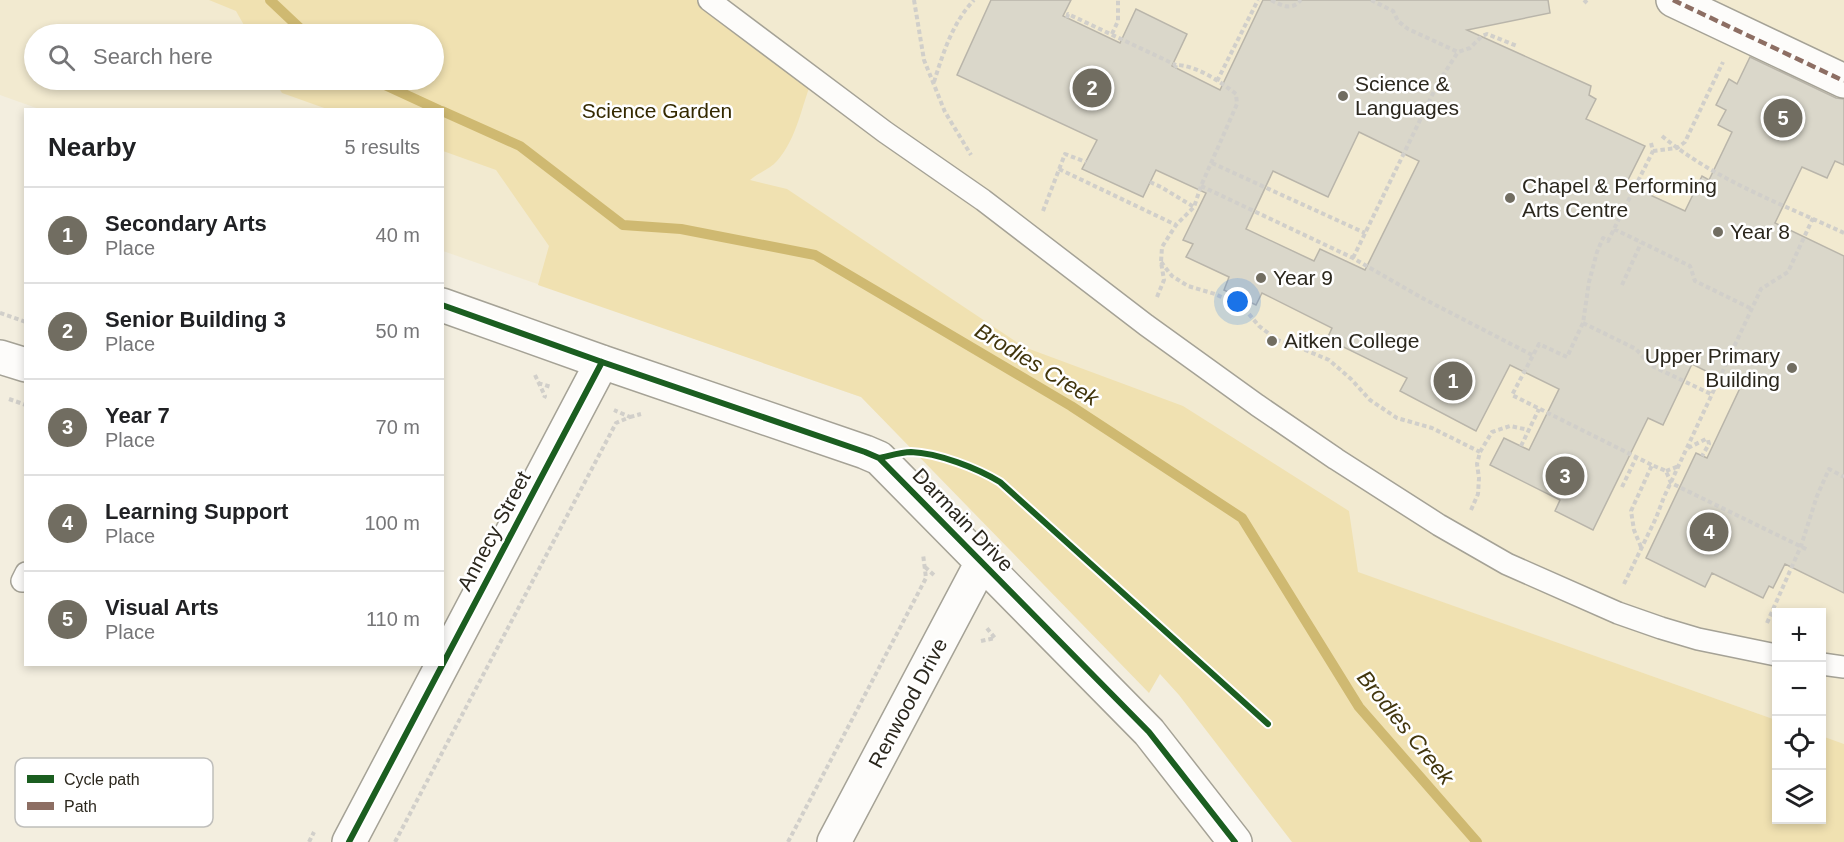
<!DOCTYPE html>
<meta charset="utf-8">
<style>
:root{--surface:#fff;--page:#f6f6f6;--text:#202124;--muted:#757577;--line:#e0e0e0;--accent:#716d61}
body{margin:0;font-family:Arial,sans-serif;background:var(--page);color:var(--text)}
.controls{position:absolute;right:18px;bottom:18px;display:grid;overflow:hidden;border-radius:0px;box-shadow:0 3px 9px #0003}
.controls button{width:54px;height:54px;display:grid;place-items:center;padding:0;border:0;border-bottom:2px solid var(--line);background:var(--surface);color:var(--text);font:30px sans-serif}
.you{position:absolute;left:1238px;top:302px;width:21px;height:21px;margin:-15px;border:4px solid #fff;border-radius:50%;background:#1a73e8;box-shadow:0 0 0 9px #1a73e833}
.badge{display:grid;place-items:center;width:39px;height:39px;border-radius:50%;background:var(--accent);color:#fff;font-size:20px;font-weight:700}
.pin{position:absolute;translate:-50% -50%;border:3px solid #fff;box-shadow:0 2px 6px #0006}
.list{margin:0;padding:0;list-style:none}
h2{display:flex;justify-content:space-between;align-items:center;height:78px;margin:0;padding:0 24px;font-size:26px}
h2 small{font-size:20px;font-weight:400;color:var(--muted)}
.list li{display:grid;grid-template-columns:39px 1fr auto;gap:18px;align-items:center;box-sizing:border-box;height:96px;padding:0 24px;border-top:2px solid var(--line)}
.list b{display:block;font-size:22px;white-space:nowrap}
.list p{margin:0;font-size:20px;white-space:nowrap;color:var(--muted)}
.list em{font-size:20px;font-style:normal;color:var(--muted)}
.icon{flex:none;width:33px;height:33px;fill:none;stroke:currentColor;stroke-width:2;stroke-linecap:round;stroke-linejoin:round}
.map{position:relative;flex:none;width:1844px;height:842px;overflow:hidden}
.search{position:absolute;background:var(--surface);box-shadow:0 3px 9px #0003;left:24px;top:24px;width:420px;height:66px;display:flex;align-items:center;gap:15px;box-sizing:border-box;padding:0 21px;border-radius:33px;color:var(--muted);font-size:22px}
.panel{position:absolute;background:var(--surface);box-shadow:0 3px 9px #0003;left:24px;top:108px;width:420px;height:558px;border-radius:0px}
.map>svg:first-child{display:block}
.built{fill:#f2ead0;fill-rule:evenodd}
.green{fill:#f0e1b1}
.lines{fill:none;stroke-linecap:round;stroke-linejoin:round}
.stream{stroke:#cfb971;stroke-width:10}
.building{fill:#dad7ca;stroke:#b9b5aa;stroke-width:1.5;fill-rule:evenodd}
.lane-casing{stroke:#a5a296;stroke-width:24}
.street-casing{stroke:#a5a296;stroke-width:36}
.path{stroke:#d1cfca;stroke-width:4;stroke-dasharray:4.5 3;stroke-linecap:butt}
.lane{stroke:#fdfcfa;stroke-width:21}
.street{stroke:#fdfcfa;stroke-width:33}
.quiet{stroke:#8d6e63;stroke-width:4.5;stroke-dasharray:9 4.5;stroke-linecap:butt}
.cycleway-casing{stroke:#fff;stroke-width:10}
.cycleway{stroke:#1b5e20;stroke-width:6}
.poi-dot{fill:#716d61;stroke:#fff;stroke-width:2}
.labels{text-anchor:middle;stroke-width:5;stroke-linejoin:round;paint-order:stroke}
.poi-label{font-size:21px;fill:#2b271d;stroke:#fff;text-anchor:start}
.park-label{font-size:21px;fill:#342900;stroke:#fff}
.street-label{font-size:21px;fill:#2b271d;stroke:#fff}
.water-label{font-size:22px;font-style:italic;fill:#41350c;stroke:#fff}
.key{fill:#fff;stroke:#bfbebb;stroke-width:1.5}
.key-label{font-size:16px;fill:#2b271d}
</style>
<div class="map">
<svg width="1844" height="842" viewBox="0 0 1844 842">
<rect width="100%" height="100%" fill="#f3eedf"/>
<path class="built" d="M0,0H1844V744L1822,736V612H1776V720L861,397L443,251L442,110H42L0,95ZM34,34H434V80H34Z"/>
<path class="green" d="M209,0H710L813,78C801,106 798,137 777,161C770,169 758,173 750,180L787,189L1024,347L1183,406L1349,511L1358,572L1776,720V820H1822V736L1844,744V842H1292L1179,695L1160,674L1149,693L861,397L538,285L549,246L496,170L443,151L442,110L327,109L282,93L274,80H434V34H249L236,11Z"/>
<g class="lines">
<path class="stream" d="M270,0L306,34
M374,80L439,110
M442,111L520,146L623,225L681,229L815,255L1071,406L1242,518L1359,707L1477,842"/>
</g>
<path class="building" d="M991,0H1071L1063,16L1120,43L1136,9L1187,34L1172,66L1220,90L1263,0H1548L1550,13L1467,30L1591,86L1589,95L1596,99L1586,119L1645,146L1626,184L1685,211L1702,176L1709,180L1732,132L1718,125L1726,110L1716,105L1729,79L1737,84L1750,57L1836,98L1844,99V165L1835,161L1827,178L1802,167L1775,223L1844,256V593L1785,564L1773,588L1769,586L1763,598L1712,573L1705,587L1646,558L1696,453L1707,458L1740,388L1692,364L1663,425L1648,418L1593,530L1555,511L1560,500L1490,465L1504,438L1529,450L1559,389L1510,365L1476,431L1400,391L1407,378L1327,339L1332,328L1262,293L1256,305L1224,290L1229,277L1186,257L1193,244L1183,240L1206,193L1156,170L1143,197L1082,169L1097,140L957,75ZM1359,132L1419,161L1365,270L1320,249L1314,261L1246,229L1273,171L1328,197Z"/>
<g class="lines">
<defs>
<path id="lane" d="M709,0L885,132L983,200L1146,325L1257,405L1336,459L1439,525L1507,564L1618,613L1661,628L1698,639L1776,655
M22,581L26,573
M1822,664L1844,667"/>
<path id="street" d="M1673,0L1844,81
M442,305L602,362L865,452L879,458L1149,732L1235,842
M0,357L26,365
M349,842L602,362
M834,842L981,564"/>
</defs>
<use href="#lane" class="lane-casing"/>
<use href="#street" class="street-casing"/>
<path class="path" d="M914,0L924,60L945,112L971,155
M1271,0C1283,6 1291,11 1301,0
M1371,0L1393,11L1398,21L1408,29L1458,52L1470,48L1482,36L1487,34L1517,46
M1584,0L1587,3
M1067,18L1068,14L1176,65
M1112,34L1118,21V0
M1217,81L1258,0
M934,82C943,53 953,22 974,0
M1662,136C1715,180 1782,204 1844,233
M1651,143L1653,151L1608,241L1603,238L1597,252L1589,282L1583,323L1567,357L1539,344L1512,395L1652,465
M1653,151L1677,148L1685,142L1723,62
M1212,163L1365,233
M1059,169L1176,225
M1150,182L1161,187L1194,207
M1201,186L1353,258L1424,299L1534,356
M1043,211L1065,154L1086,162
M1614,229L1690,266L1695,281L1752,309
M1353,258L1438,83L1458,52
M1161,262L1172,276L1188,286L1215,294L1243,307L1259,326L1277,340L1303,349L1329,360L1351,379L1370,400L1397,418L1432,428L1480,452
M1622,285L1641,243
M1157,297L1164,280L1161,262L1162,247L1176,225L1194,207L1201,186L1237,104L1236,94C1221,82 1196,65 1176,65L1175,68
M0,313L26,322
M1583,323L1636,349L1650,365L1713,395
M535,375L545,396L544,398
M538,383L551,387
M9,399L26,405
M630,417L641,414
M1521,446L1539,409
M1688,448L1706,439L1708,440L1709,444L1702,456
M1666,471L1679,466
M1622,487L1636,458
M1471,510L1478,494L1479,478L1477,464L1480,452L1492,432L1510,426L1529,430
M1641,547L1634,530L1631,511L1652,465L1666,471L1671,483L1808,550
M925,567L936,577
M1624,584L1656,518L1664,497L1761,289L1788,272L1813,218
M1767,623L1801,546L1817,496L1829,469L1844,477
M981,641L995,638L986,627
M309,842L314,832
M395,842L616,423L630,417L614,410
M788,842L926,578L923,554"/>
<use href="#lane" class="lane"/>
<use href="#street" class="street"/>
<path class="quiet" d="M1673,0L1844,81"/>
<defs>
<path id="cycleway" d="M442,305L602,362L865,452L879,458L1149,732L1235,842
M879,458C889,456 901,452 911,452C938,453 977,468 1000,482L1268,724
M349,842L602,362"/>
</defs>
<use href="#cycleway" class="cycleway-casing"/>
<use href="#cycleway" class="cycleway"/>
</g>
<g class="poi-dot">
<circle cx="1343" cy="96" r="6"/>
<circle cx="1510" cy="198" r="6"/>
<circle cx="1718" cy="232" r="6"/>
<circle cx="1261" cy="278" r="6"/>
<circle cx="1272" cy="341" r="6"/>
<circle cx="1792" cy="368" r="6"/>
</g>
<g class="labels">
<g class="poi-label">
<text x="1355" y="91">Science &amp;<tspan x="1355" dy="24">Languages</tspan></text>
<text x="1522" y="193">Chapel &amp; Performing<tspan x="1522" dy="24">Arts Centre</tspan></text>
<text x="1730" y="239">Year 8</text>
<text x="1273" y="285">Year 9</text>
<text x="1284" y="348">Aitken College</text>
<text x="1780" y="363" text-anchor="end">Upper Primary<tspan x="1780" dy="24">Building</tspan></text>
</g>
<g class="park-label">
<text x="657" y="118">Science Garden</text>
</g>
<g class="street-label">
<text transform="translate(963 520) rotate(46)" y="7">Darmain Drive</text>
<text transform="translate(494 531) rotate(-62)" y="7">Annecy Street</text>
<text transform="translate(908 703) rotate(-62)" y="7">Renwood Drive</text>
</g>
<g class="water-label">
<text transform="translate(1037 364) rotate(31)" y="8">Brodies Creek</text>
<text transform="translate(1406 727) rotate(51)" y="8">Brodies Creek</text>
</g>
</g>
<rect x="15" y="758" width="198" height="69" rx="9" class="key"/>
<rect x="27" y="775" width="27" height="8" fill="#1b5e20"/>
<rect x="27" y="802" width="27" height="8" fill="#8d6e63"/>
<g class="key-label">
<text x="64" y="785">Cycle path</text>
<text x="64" y="812">Path</text>
</g>
</svg>
<div class="controls">
<button>+</button>
<button>−</button>
<button><svg class="icon" aria-label="locate" viewBox="0 0 24 24"><circle cx="12" cy="12" r="6"/><path d="M12 2v4M12 18v4M2 12h4M18 12h4"/></svg></button>
<button><svg class="icon" aria-label="layers" viewBox="0 0 24 24"><path d="M12 4l9 5-9 5-9-5zM3 14l9 5 9-5"/></svg></button>
</div>
<div class="you"></div>
<div class="pin badge" style="left:1453px;top:381px">1</div>
<div class="pin badge" style="left:1092px;top:88px">2</div>
<div class="pin badge" style="left:1565px;top:476px">3</div>
<div class="pin badge" style="left:1709px;top:532px">4</div>
<div class="pin badge" style="left:1783px;top:118px">5</div>
<div class="search"><svg class="icon" aria-label="search" viewBox="0 0 24 24"><circle cx="10" cy="10" r="6"/><path d="M15 15l6 6"/></svg>Search here</div>
<section class="panel">
<h2>Nearby<small>5 results</small></h2>
<ul class="list">
<li><span class="badge">1</span><div><b>Secondary Arts</b><p>Place</p></div><em>40 m</em></li>
<li><span class="badge">2</span><div><b>Senior Building 3</b><p>Place</p></div><em>50 m</em></li>
<li><span class="badge">3</span><div><b>Year 7</b><p>Place</p></div><em>70 m</em></li>
<li><span class="badge">4</span><div><b>Learning Support</b><p>Place</p></div><em>100 m</em></li>
<li><span class="badge">5</span><div><b>Visual Arts</b><p>Place</p></div><em>110 m</em></li>
</ul>
</section>
</div>
